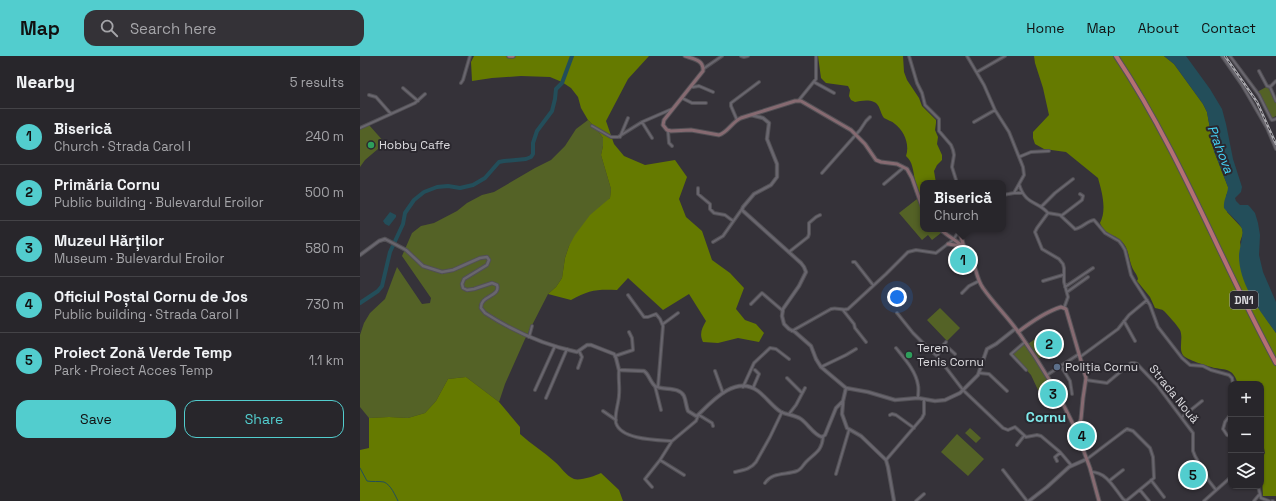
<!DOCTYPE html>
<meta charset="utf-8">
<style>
:root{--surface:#28262b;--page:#343237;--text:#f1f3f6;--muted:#a5a5a9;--line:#444347;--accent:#52cdce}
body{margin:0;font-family:"Space Grotesk",sans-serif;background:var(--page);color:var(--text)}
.controls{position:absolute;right:12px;bottom:12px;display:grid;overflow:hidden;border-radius:8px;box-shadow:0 1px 3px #0004}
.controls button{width:36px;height:36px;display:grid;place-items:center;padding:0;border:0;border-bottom:1px solid var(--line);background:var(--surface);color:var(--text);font:20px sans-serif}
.you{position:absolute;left:537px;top:241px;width:14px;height:14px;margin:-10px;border:3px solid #fff;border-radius:50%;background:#1a73e8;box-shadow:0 0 0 6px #1a73e833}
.badge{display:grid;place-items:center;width:26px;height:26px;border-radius:50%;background:var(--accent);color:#111;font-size:13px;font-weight:700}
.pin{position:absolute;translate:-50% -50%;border:2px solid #fff;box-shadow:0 1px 4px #0006}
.popup{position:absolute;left:560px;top:124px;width:86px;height:52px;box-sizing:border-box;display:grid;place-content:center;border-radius:8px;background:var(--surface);filter:drop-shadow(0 1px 3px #0005);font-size:13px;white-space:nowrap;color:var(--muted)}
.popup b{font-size:15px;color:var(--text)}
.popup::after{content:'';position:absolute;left:50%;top:100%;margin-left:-8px;border:8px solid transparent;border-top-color:var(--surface)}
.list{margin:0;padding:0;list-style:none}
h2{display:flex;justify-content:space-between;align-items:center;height:52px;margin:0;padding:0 16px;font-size:17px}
h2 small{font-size:13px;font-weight:400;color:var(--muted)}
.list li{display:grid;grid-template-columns:26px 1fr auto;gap:12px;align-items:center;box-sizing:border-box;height:56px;padding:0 16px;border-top:1px solid var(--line)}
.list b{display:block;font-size:15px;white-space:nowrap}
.list p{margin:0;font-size:13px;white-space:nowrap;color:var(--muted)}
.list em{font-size:13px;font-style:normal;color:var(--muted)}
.actions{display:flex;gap:8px;padding:12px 16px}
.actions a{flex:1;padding:9px 0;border:1px solid var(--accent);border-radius:12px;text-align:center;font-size:14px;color:var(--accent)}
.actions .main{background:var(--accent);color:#111}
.icon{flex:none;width:22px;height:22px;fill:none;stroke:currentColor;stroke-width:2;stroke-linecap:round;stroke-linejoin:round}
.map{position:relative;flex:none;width:916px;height:445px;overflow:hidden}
header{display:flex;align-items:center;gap:24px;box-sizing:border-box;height:56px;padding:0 20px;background:var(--accent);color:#111}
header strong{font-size:19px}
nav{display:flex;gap:22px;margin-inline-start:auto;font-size:14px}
.search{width:280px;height:36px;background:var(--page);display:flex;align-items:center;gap:10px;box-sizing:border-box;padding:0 14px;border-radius:12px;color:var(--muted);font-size:15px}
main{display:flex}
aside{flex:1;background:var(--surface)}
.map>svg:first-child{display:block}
.green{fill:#546226}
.forest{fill:#657a00}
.water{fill:#234e5a}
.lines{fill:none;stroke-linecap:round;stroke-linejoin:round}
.stream{stroke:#234e5a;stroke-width:1}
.river{stroke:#234e5a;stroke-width:4}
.minor-casing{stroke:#525055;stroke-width:4}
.tertiary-casing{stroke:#525055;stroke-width:4.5}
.secondary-casing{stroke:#525055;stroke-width:5}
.primary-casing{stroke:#525055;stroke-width:5.5}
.trunk-casing{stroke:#525055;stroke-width:6}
.minor{stroke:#69666e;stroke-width:2}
.tertiary{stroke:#69666e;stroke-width:2.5}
.secondary{stroke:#866a71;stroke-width:3}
.primary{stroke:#a36e73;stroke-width:3.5}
.trunk{stroke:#b67075;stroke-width:4}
.rail-casing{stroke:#aaa9ae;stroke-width:2.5}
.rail{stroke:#2b282f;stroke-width:1;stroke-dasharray:3;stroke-linecap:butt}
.leisure-dot{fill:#2e9e5b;stroke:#2b282f;stroke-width:1.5}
.service-dot{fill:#5c6f8a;stroke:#2b282f;stroke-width:1.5}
.labels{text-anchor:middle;stroke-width:4;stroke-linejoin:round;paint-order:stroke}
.shield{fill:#2b282f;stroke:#a6a5aa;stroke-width:1}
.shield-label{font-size:11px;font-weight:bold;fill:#dbdade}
.poi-label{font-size:12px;fill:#dbdade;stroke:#2b282f;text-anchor:start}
.street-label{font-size:12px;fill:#dbdade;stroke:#2b282f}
.water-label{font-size:13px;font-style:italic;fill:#45d3f7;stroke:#2b282f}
.quarter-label{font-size:14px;font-weight:bold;fill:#7febec;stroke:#2b282f}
</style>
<header>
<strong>Map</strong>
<div class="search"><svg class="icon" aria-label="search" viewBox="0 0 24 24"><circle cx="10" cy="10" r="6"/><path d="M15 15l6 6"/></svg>Search here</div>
<nav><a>Home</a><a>Map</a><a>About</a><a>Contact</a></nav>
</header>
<main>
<aside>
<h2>Nearby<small>5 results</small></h2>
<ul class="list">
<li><span class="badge">1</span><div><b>Biserică</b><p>Church · Strada Carol I</p></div><em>240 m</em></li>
<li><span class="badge">2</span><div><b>Primăria Cornu</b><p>Public building · Bulevardul Eroilor</p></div><em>500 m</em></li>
<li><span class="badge">3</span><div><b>Muzeul Hărților</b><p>Museum · Bulevardul Eroilor</p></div><em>580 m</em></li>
<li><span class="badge">4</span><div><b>Oficiul Poștal Cornu de Jos</b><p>Public building · Strada Carol I</p></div><em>730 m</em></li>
<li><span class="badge">5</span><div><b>Proiect Zonă Verde Temp</b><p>Park · Proiect Acces Temp</p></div><em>1.1 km</em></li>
</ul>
<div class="actions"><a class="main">Save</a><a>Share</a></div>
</aside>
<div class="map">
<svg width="916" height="445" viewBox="0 0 916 445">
<rect width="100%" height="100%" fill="#353239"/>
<path class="green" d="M908,30L916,46V60L912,62L897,36Z
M228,64L235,71L243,82V90L241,99L251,133L250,142L209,190L205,202L202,222L196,231L188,238L165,283L145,328L139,346L106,321L88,323L76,345L65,357L48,362L29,361L9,362L0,351V279L4,267L10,257L25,243L37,211L62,248L70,247L71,242L42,200L52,177L61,170L74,167L97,155L107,147L122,139L134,136L175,112L191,104L205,90L216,73Z
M9,69L25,87L5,104L0,111V73Z
M557,143L563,156V173H578L581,177L572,184L568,179L562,184L539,157Z
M580,252L600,272L587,285L567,264Z
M675,283L685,298L678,303L668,288Z
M665,286L690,327L678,334L671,319L652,298Z
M610,372L621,382L616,387L605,377Z
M597,378L624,403L608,420L581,396Z"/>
<path class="forest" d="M114,0H289L268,23L246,65L254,88L264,100L285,109L315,104L327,121L319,143L326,161L342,175L352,204L370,217L384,232L376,253L385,264L396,268L404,277L399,286L378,282L358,287L343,286C339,278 342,272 346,265L329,238L303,254L268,222L257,234C237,233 229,234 211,244L188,238L196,231L202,222L205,202L209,190L215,179L230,159L250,142L251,133L241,99L243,90V82L235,71L228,64L221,52L218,41L211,32L202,26L190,21L161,20L132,22L112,25L111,6Z
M458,0H543L544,16L547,24L559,42L562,50L576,64V67L575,74L578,81L577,88L582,99V104L577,109L574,115L576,127H563V145C560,139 557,131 555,124C553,115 553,106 546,100C550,88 544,75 535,68C532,65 527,64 524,62C520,57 520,48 514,46C508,43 500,45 495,46L491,44L489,40L490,34L488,30L466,27L461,22Z
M674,0H804L814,8L843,48L847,56L854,95L868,131V135L866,140L867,156L882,172L883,177L880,186L890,239L916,277V440H903L901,404L905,397L904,392H901V328H878C873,313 868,314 855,312C849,311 829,304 825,301C817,295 824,283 820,274C817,269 808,259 804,255C802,253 798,253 795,252L790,241L777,225L778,223C777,218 774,216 772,211C768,201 769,190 759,183C751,177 745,179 740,167C747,154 742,136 738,122L706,96L684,93L675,88L673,82V76L689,59L683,32L675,7Z
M106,321L139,346L160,371V378C171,388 184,396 195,406C201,411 206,420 214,423C220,425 235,420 241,417L259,434L263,445H0V394L9,392V362L29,361L48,362L65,357L76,345L88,323Z"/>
<path class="water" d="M804,0H826L850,33L862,53L866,68L873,103L882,131L881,136L875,142L876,145L880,149H888L890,151L895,157L898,167L900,179L899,199L903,216L916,246V277C900,255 879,228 879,200C879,194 884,178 882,173C879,165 869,159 864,152C863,144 868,138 868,131L854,95L847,56L843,48L814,8Z
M30,156L36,159V161L29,170L25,168L23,165Z"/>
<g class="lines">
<path class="stream" d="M0,412L7,425C12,426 19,425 24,426C31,429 35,439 38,445"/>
<path class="river" d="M0,247L18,235L22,230L30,196L43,168L45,157L54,144L64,136L77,131L88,130L100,132L113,129L125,122L139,106L144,105L166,103L171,101L173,98V87L177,75L192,55L195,43L196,33L202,27L212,0"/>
<defs>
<path id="minor" d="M381,0L384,1L388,0
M549,0L557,27L562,37L565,49L579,63V75L591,89L593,94L594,99L592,111L597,127
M607,0L624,29L635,54L649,76L663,111L664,119L654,137
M862,0L882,29L907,72L916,93
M870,0L899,39L911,63L912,64L916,63
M343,13L362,0
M899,15L907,30L910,31
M617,16L645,0
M916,25L910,31L916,45
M454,26L474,37
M101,27L103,24L110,0
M331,30L333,31L339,30L353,36
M43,32L58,45
M9,39L16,41L31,58
M322,42L332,47H346
M439,44L456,23V0
M377,64L371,50V47L399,26
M282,66L292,82
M614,66L635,54
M232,70L251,81H258L282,66L312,53
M0,72L55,47L65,38
M308,75L309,87L312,90
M260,81L268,62
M659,101L671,96L689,95
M462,117L500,74L506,65L510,61
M524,128L543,112
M659,128C665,149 678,145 688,157L677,172L675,176L682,193L699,203L703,208L704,212V226L708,241L704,252
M338,132V138L350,148V153L354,157L365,159L373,165
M643,139L654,137H662
M681,151L695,137L713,123
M688,157L700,159L715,173C722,172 727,165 734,164L745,177L759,185L762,189L765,194L771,219L775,226L790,249L798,271L822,302L830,309L843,310L851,314L869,319L872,322L873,328
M701,160L722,144L723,140L720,138
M353,186L363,180L382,153
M429,196L448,181L449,178V167L456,161L460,159
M493,206H495L513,229
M683,225L703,219
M705,231L733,212
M707,236L728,221
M602,237L609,230L619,225
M268,239L284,261H288L296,258L300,263L303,270L298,331
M391,248L402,237L423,255
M483,254L494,268L495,272L506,286
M537,257L553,277L570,294L577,300L603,334L643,372L648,374L655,371L666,381L677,379L681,380L700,396L711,409
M764,265L775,285
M303,268L318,257
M432,275L471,253C477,251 482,255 488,253L526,218L548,196L556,194L576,197L593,184L599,175
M169,281L172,270
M665,286L651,298L666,314
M584,288L595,298
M536,292C544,302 556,315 558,329C559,333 558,338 558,342
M255,300L273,294L272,282L269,276
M577,300L586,286
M720,301L758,273L769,259L787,244
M701,310L710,325L712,338
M461,311L486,299L496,293
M218,312L222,301L219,295
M259,314C258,322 260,331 259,339C259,347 254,358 256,367C261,384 298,384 312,385
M355,315L363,337
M619,317L629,318L647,335
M687,319L719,298
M427,322L442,337
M726,324L747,327L771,307H774L777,308L797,329L833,377V395L835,400L849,425L856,434
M295,330L301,354
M383,331L394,307L410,292L416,293L429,303
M393,332L399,318L395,314
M175,334L195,290
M186,342L207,293
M243,355L256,364
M429,358L436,349L445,332
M871,358L865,366L863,373L867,379L871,380
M339,359L352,367L353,370
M530,359L532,358L536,359L554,372
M822,361L842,345
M721,365C726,367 727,372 732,372
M657,389L664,380
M727,403L764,375L767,373L773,375L790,392L793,401L794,422L766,445L763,443C754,432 747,416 731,416
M300,404L324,419
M526,404L562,362L564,358V343
M697,405L695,401L700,397
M643,414L667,445
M375,416C383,414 391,413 396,406L410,381L422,356
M476,418L489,374
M835,422L843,416
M791,424L804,441
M749,425L763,414
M405,427C412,416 426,419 437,415C441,414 443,409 446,406C455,397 462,395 463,381
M898,430L901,442L909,445
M292,431L285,423L300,404L312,385L336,365L338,360
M780,434L789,445
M556,445L564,438
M844,445L871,421
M894,445L899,439
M912,445H913"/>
<path id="tertiary" d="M391,59L403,62L409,67L407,83L417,108V121L411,129L394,138L383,151L382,154L441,207L444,211L446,216L439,230L423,253L422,260L424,268L429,273L435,276L451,290L456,303L461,311L486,332L508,336L535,344L558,342L575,345L585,344L600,337L618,319L627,293L636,288L655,273
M0,199L19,185L25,183L46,194L63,210L82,216L93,214L120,202L127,201L129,204L127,209L104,223L102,228L103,232L107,234L114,233L132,227L137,229C141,241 120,239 121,252L125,257C153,275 184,289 217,296L227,289H231L254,298L256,302L259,314L284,315C289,318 290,326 295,330C303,335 319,330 324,340C326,345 326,350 328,355L336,360L338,359C353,344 376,319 398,335C406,341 413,351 421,356C427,359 435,359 441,363C448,368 454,379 462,381L465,379L476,352L483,345L486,332
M483,346L482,358L487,372L501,380L526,404L528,411L534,445
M669,445L687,431L709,411L727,403"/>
<path id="secondary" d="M325,0C334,3 344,4 343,15L304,64L303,69L307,74L311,75L331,74L359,79C368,76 372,66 381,62L435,45H441L491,74L505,88L516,104L521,106L537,108L547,113L552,122L563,153
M580,173C588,181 601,186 608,196C616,206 615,221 623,232C634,248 648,261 659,277C681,308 700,340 716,374
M599,174L604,191
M588,188L601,190
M658,276C671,266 685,256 701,251L706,253L726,322L723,342L721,363L717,374
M717,377L730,412L739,445"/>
<path id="primary" d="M149,0H153"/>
<path id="trunk" d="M756,0C820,96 861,206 916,307"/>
</defs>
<use href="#minor" class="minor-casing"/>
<use href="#tertiary" class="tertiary-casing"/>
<use href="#secondary" class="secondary-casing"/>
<use href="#primary" class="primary-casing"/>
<use href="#trunk" class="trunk-casing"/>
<use href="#minor" class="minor"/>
<use href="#tertiary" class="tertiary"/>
<use href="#secondary" class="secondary"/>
<use href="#primary" class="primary"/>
<use href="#trunk" class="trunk"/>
<defs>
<path id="rail" d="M865,0L897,46L916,88"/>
</defs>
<use href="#rail" class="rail-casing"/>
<use href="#rail" class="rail"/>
</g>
<g class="leisure-dot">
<circle cx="11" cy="89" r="4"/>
<circle cx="549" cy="299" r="4"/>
</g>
<circle class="service-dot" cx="697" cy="311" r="4"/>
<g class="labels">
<rect class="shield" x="870" y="235" width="28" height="18" rx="3"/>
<g class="shield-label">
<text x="884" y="248">DN1</text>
</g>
<g class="poi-label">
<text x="19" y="93">Hobby Caffe</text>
<text x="557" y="296">Teren<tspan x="557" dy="14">Tenis Cornu</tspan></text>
<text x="705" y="315">Poliția Cornu</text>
</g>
<g class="street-label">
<text transform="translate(814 338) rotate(51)" y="4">Strada Nouă</text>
</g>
<g class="water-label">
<text transform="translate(861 93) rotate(69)" y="5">Prahova</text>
</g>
<g class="quarter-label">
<text x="686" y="366">Cornu</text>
</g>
</g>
</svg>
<div class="controls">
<button>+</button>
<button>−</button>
<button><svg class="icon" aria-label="layers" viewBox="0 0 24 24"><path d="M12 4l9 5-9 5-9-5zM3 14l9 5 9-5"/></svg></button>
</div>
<div class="you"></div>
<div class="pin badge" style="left:603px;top:204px">1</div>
<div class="popup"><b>Biserică</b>Church</div>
<div class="pin badge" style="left:689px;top:288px">2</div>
<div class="pin badge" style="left:693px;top:338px">3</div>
<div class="pin badge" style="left:722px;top:380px">4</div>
<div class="pin badge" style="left:833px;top:419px">5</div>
</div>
</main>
